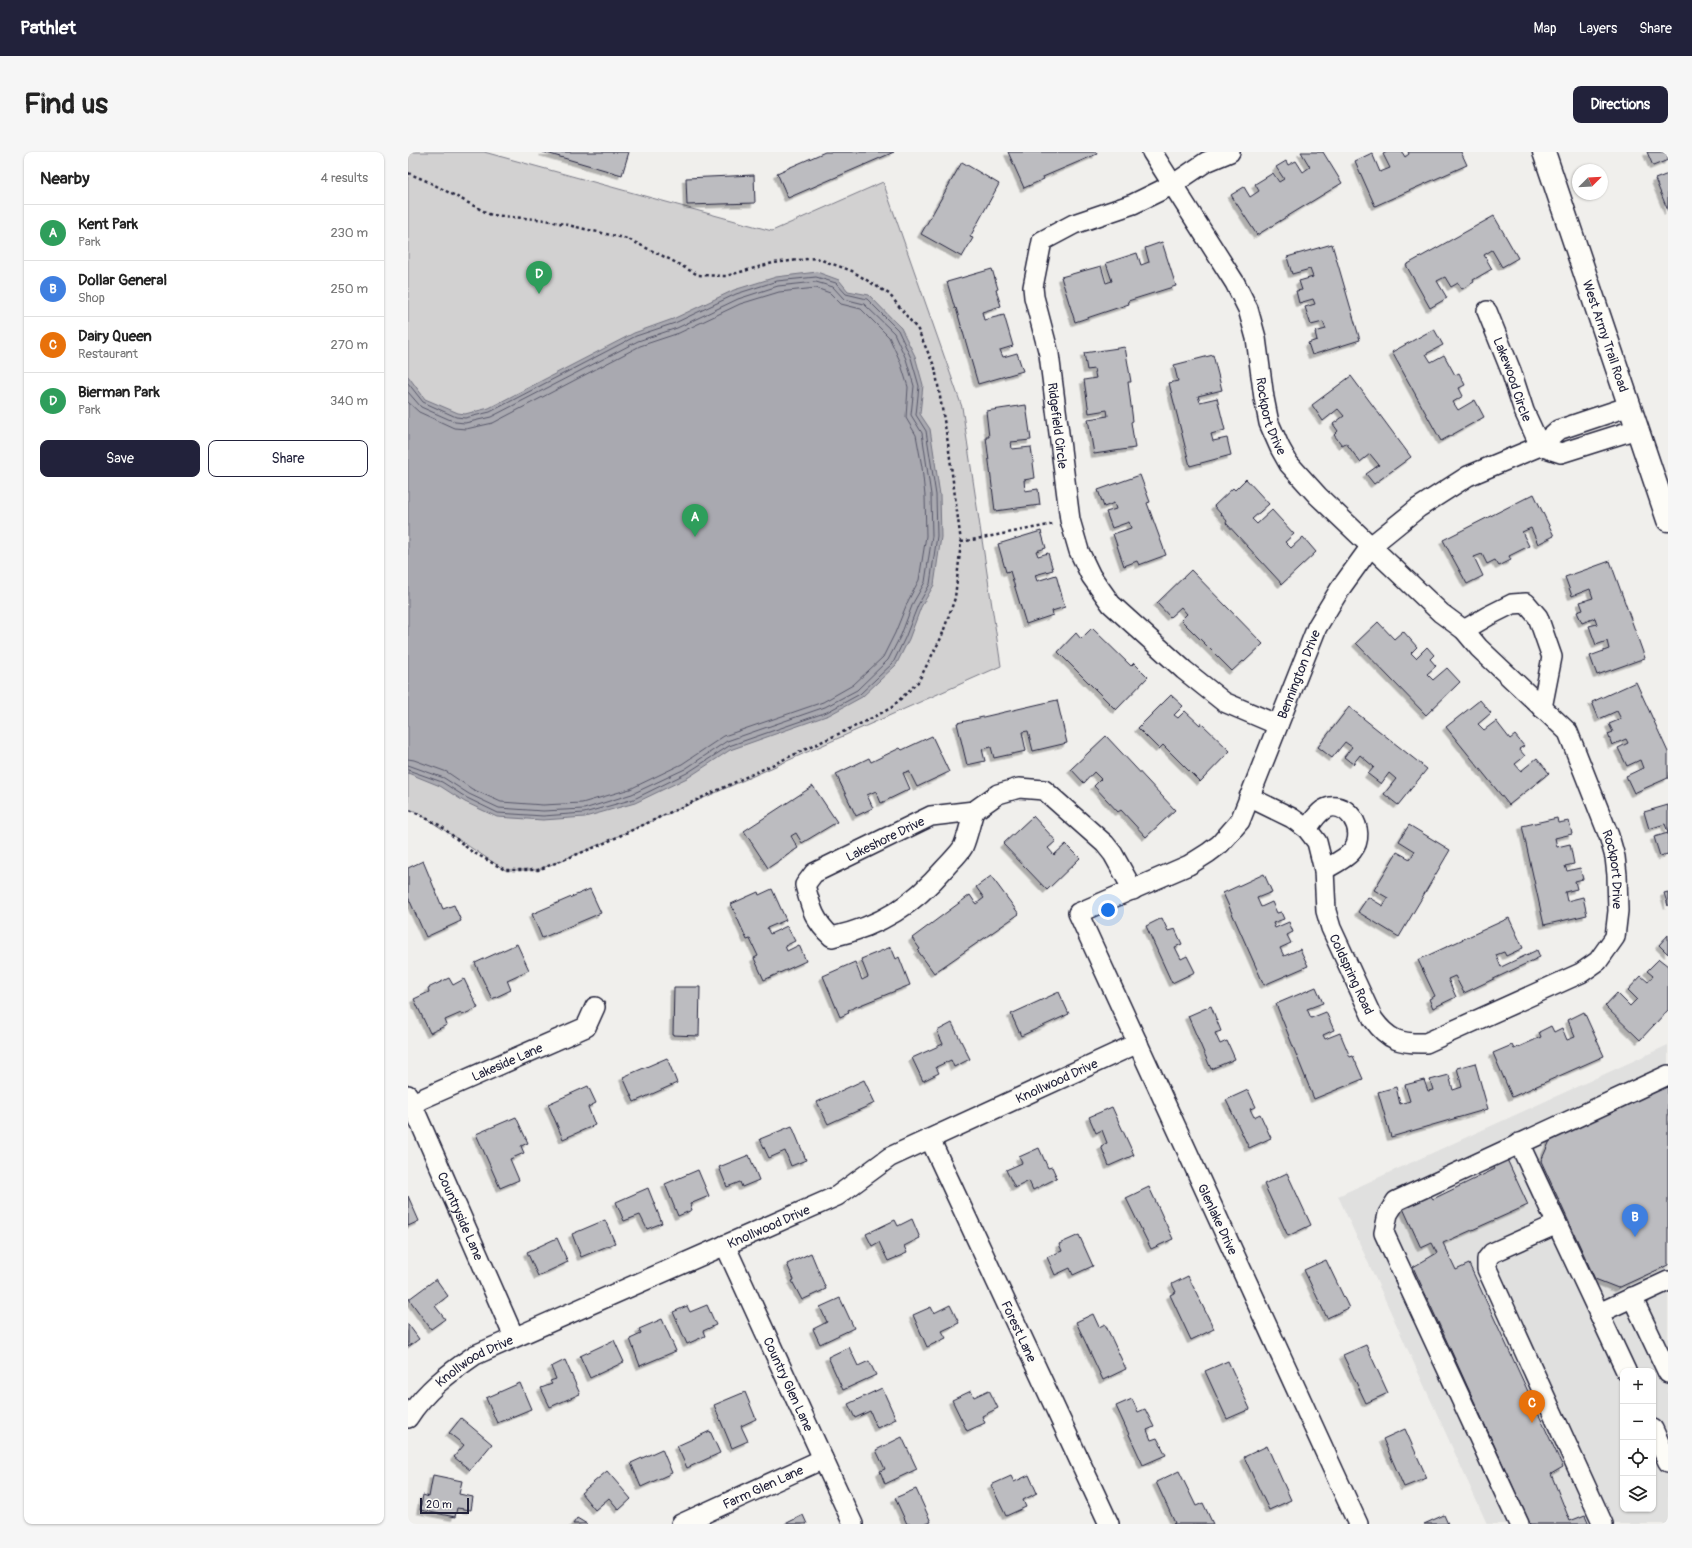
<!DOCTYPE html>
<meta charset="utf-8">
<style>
:root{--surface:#fff;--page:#f6f6f6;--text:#222;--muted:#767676;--line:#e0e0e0;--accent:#22223b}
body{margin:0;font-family:Pangolin,sans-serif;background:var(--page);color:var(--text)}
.controls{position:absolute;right:12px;bottom:12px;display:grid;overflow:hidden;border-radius:8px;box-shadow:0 1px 3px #0004}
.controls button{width:36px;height:36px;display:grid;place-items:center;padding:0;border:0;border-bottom:1px solid var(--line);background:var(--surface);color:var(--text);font:20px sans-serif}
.compass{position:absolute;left:1164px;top:12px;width:36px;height:36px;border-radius:50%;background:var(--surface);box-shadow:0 1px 3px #0004;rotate:66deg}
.scale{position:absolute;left:12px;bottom:10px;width:49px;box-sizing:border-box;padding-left:4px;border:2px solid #22223b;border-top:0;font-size:11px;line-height:14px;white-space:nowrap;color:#22223b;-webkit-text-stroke:3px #fdfcf7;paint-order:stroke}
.you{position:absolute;left:700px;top:758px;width:14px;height:14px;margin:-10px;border:3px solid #fff;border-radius:50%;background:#1a73e8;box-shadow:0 0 0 6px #1a73e833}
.badge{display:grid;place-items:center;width:26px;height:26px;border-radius:50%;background:var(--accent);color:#fff;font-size:13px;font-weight:700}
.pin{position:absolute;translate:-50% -33px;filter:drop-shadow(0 1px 2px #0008)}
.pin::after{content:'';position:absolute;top:21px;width:14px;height:12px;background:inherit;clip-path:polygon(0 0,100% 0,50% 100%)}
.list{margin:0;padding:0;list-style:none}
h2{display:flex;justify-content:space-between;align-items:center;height:52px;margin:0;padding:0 16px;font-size:17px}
h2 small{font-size:13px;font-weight:400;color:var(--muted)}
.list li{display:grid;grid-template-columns:26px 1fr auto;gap:12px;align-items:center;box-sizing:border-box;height:56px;padding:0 16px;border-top:1px solid var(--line)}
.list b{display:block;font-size:15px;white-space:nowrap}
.list p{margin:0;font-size:13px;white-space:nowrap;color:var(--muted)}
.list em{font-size:13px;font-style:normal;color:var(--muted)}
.actions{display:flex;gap:8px;padding:12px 16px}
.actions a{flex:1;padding:9px 0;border:1px solid var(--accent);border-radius:8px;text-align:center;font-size:14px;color:var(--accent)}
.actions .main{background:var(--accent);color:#fff}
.icon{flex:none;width:22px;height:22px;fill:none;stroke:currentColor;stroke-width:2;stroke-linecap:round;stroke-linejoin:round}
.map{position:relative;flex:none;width:1260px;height:1372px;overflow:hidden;border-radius:8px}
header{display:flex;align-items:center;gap:24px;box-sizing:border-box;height:56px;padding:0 20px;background:var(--accent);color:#fff}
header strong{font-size:19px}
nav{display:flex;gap:22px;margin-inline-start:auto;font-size:14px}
.intro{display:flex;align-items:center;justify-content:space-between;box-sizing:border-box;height:96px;padding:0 24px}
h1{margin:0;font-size:28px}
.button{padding:10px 18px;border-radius:8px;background:var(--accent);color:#fff;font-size:14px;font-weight:700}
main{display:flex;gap:24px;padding:0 24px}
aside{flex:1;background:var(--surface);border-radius:8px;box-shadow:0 1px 3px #0004}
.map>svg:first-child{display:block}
.built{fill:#e0e0df;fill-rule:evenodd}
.green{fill:#d2d1d1;stroke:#7a7a86}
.water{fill:#a9a9b0;stroke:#737381}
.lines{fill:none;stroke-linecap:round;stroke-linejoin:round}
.shore{stroke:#58586a;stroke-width:1}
.building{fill:#bcbcc0;stroke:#22223b;filter:url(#shadow)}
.minor-casing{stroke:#22223b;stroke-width:22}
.major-casing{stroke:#22223b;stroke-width:25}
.path{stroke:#22223b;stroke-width:2.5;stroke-dasharray:3 3;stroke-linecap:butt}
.minor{stroke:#fdfcf7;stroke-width:19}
.major{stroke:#fdfcf7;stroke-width:22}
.labels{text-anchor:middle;stroke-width:3;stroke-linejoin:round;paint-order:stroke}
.street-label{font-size:13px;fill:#22223b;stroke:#fdfcf7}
</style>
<header>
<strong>Pathlet</strong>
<nav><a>Map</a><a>Layers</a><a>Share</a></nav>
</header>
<div class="intro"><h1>Find us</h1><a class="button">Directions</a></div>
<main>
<aside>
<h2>Nearby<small>4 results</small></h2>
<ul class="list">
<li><span class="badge" style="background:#2e9e5b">A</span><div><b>Kent Park</b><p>Park</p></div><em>230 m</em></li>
<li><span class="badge" style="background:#3f7fe0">B</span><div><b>Dollar General</b><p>Shop</p></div><em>250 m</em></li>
<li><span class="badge" style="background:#e8710a">C</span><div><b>Dairy Queen</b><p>Restaurant</p></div><em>270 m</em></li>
<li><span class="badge" style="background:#2e9e5b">D</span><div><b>Bierman Park</b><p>Park</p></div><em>340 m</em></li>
</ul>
<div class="actions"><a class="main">Save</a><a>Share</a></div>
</aside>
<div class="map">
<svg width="1260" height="1372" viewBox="0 0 1260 1372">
<defs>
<filter id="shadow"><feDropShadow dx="-3.5" dy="3.5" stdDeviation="0" flood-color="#0004"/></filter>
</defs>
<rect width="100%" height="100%" fill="#f0efec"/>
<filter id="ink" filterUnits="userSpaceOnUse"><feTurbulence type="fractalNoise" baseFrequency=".025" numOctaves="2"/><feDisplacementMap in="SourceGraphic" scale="8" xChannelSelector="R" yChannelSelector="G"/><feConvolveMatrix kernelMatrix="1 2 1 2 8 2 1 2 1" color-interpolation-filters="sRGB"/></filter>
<g filter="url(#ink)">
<path class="built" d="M1260,893V1372H1079L930,1044ZM1215,1219H1245V1357H1215Z"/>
<path class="green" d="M0,0H76L364,79L475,30L554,255L593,514L174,700L130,718H97L7,659L0,658Z"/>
<path class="water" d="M409,120L431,128L440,139L461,143L493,176L507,204L515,233L512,262L522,277L532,343L533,385L526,433L513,455L501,487L488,513L454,545L421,563L322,598L281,625L227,651L177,665L135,668L89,665L57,650L32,634L0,621V224L17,247L50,261L57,262L81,256L226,181L265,167L326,138L368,125Z"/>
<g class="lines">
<path class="shore" d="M0,231L15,250L48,265L57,266L82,260L228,184L267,171L328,142L369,129L408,125L428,131L438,142L459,147L490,178L503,206L511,234L508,263L518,279L528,343L529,384L522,432L510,453L497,486L485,511L452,542L419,560L321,594L279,621L226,647L176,661L135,664L90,661L59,646L34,630L0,618
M0,240L13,255L47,270L57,271L83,265L230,189L269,176L330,147L370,134L408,130L425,135L436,147L456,152L486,181L498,207L506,234L503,263L514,281L523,343L524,384L517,430L505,451L493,483L480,508L449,538L417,555L319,589L277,617L224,642L176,657L135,659L91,656L61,642L36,626L0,613
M0,250L11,260L46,276L58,277L85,271L232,194L271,181L332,152L371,140L408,136L422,141L433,152L453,157L481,185L492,209L500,235L498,266L508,283L514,315L517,344L518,384L511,428L500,449L487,481L475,505L445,533L415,550L316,584L274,612L222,637L174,651L135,653L93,650L64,637L39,620L6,608L0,607"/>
</g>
<path class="building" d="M135,0H221L214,23Z
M417,0H486L380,46L369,21Z
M600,0H688L689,2L635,25L636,27L616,36Z
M893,0H915L934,31L849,83L823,43L836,35L842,45L851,39L847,32L865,21L871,30L876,27L868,15L878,9L880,13L888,9L895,20L902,15Z
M979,0H994L997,5L1001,2L1000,0H1053L1059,13L967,54L947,9L964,1L972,20L982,16L975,2Z
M1239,0H1260V8L1245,14Z
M554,10L591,32L562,85L565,86L554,105L513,82Z
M1260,22V59L1247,27Z
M346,23L347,51L279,53L278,26Z
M1086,64L1110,106L1094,115L1084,98L1076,103L1084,117L1065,128L1066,130L1054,137L1050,131L1043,135L1037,125L1029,129L1039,146L1022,156L998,113Z
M754,90L768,134L720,149L721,152L667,170L653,125L693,114L698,131L704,129L698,111L729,101L733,113L741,110L737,96Z
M924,92L952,188L904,203L900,191L909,188L907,180L918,177L915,170L903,173L897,155L907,152L905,147L891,151L888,139L894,138L891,129L905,125L902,117L884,122L879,105Z
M584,117L590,137L588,138L593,154L574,160L576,168L596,163L605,194L592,198L595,205L609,201L615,219L570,232L548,156L547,157L539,130Z
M1026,177L1035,193L1018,202L1023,210L1036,203L1047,223L1051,221L1057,233L1051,236L1055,244L1045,250L1050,258L1067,248L1076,265L1033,289L984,200Z
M717,195L723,230H720L725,269L723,270L727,296L686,302L680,267L700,264L699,258L681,261L676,228L688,226L686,217L679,218L676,201Z
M805,203L814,238L790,244L792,250L809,246L817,278L803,282L805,289L819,286L823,303L782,314L761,231L770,229L766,213Z
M943,224L1003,305L966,332L958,322L971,313L962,302L952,310L938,291L934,293L926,283L930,279L925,272L936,264L930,257L915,269L904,253Z
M618,253L623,288L603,290L604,297L623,295L627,326L616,328L617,339L630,337L632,353L587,359L578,285H581L578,259Z
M732,323L742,350L739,351L758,403L731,413L729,409L716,414L705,382L723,376L721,370L704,376L698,360L708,357L706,351L696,355L690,338Z
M838,327L861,352L844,367L849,372L864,358L886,382L877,390L883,396L895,385L908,400L874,432L818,371L819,369L806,354L825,336L827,338Z
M1126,342L1146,384L1130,392L1123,376L1114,380L1121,394L1101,404L1103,408L1091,414L1087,408L1079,412L1074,402L1066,405L1075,424L1059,432L1035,388Z
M633,379L638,396L628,399L630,404L640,401L645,418L627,423L629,429L648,423L657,455L644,459L645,463L618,472L602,419L598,420L590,392Z
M1202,409L1237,506L1189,523L1182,504L1201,497L1199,489L1188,493L1181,474L1189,472L1187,466L1174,471L1169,460L1175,458L1172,450L1185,446L1182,437L1164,444L1157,425Z
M783,418L855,492L836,510L835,509L824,519L773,468L779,462L773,455L762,465L749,451Z
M970,470L986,487L995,479L1009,495L1003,501L1008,506L1019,495L1026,503L1022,507L1028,514L1019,522L1025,528L1039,516L1052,530L1018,563L948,491Z
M684,476L723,514L726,511L740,525L708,558L650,500L668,481L673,487Z
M1228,530L1260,600V626L1226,641L1218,624L1235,616L1232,608L1219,614L1210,596L1220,591L1218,587L1204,593L1200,582L1205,580L1201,572L1213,567L1209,559L1191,567L1184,550Z
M763,543L775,554L766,563L770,566L777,559L792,573L793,571L822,599L792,630L755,593L751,597L730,576Z
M649,548L659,591L625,599L620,579L614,580L618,599L586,606L583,595L574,597L577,609L559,613L549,571Z
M1072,548L1083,561L1070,572L1076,578L1088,569L1102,587L1107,583L1116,594L1111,597L1117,604L1107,612L1113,619L1129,606L1141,621L1101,653L1038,575Z
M941,555L1019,617L990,653L976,642L988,627L981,621L973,632L960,622L966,615L952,603L945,612L936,605L944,595L937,590L924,606L910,595Z
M524,584L541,620L509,635L501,619L495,621L502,637L473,651L468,639L459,643L465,656L448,664L428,622L461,606L463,610L492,596L494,598Z
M698,584L767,658L738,685L713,658L710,660L686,634L693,627L686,620L676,631L663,617Z
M405,634L429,670L394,691L388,681L383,684L390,696L360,716L336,679Z
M1260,653V702L1252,704L1246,685L1260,681L1257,672L1241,677L1236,660Z
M625,664L648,689L640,696L646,703L658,692L672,706L639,738L595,692Z
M1149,666L1150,671L1161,669L1164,682L1147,686L1149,695L1162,692L1166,712L1157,714L1159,719L1172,716L1175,727L1167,729L1169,737L1157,740L1159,749L1175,745L1179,763L1136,773L1114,674Z
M1001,673L1042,698L991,785L950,760L960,745L975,754L980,746L966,738L989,700L1002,707L1007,699L991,689Z
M15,709L35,757L46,753L53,769L18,785L0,745V716Z
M856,722L864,740L849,746L853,755L864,750L869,761L873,760L876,767L865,771L867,776L881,770L885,780L879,783L883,791L872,796L876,804L892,797L900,814L856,833L815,741Z
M583,724L611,762L526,821L510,799L512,797L504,786L562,743L568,752L576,746L568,735Z
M182,737L193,761L134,786L124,762Z
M364,737L378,768L359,776L362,782L379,774L387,789L377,794L379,799L391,793L398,809L356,828L346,806L350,804L342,787L339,788L323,752L350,740L351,743Z
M1260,740V754L1256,741Z
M754,766L760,779L767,777L774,792L767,795L773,807L779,804L787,820L764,831L738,774Z
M1101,766L1115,796L1098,804L1096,800L1088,803L1093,815L1129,798L1132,805L1056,841L1047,824L1040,827L1048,845L1025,856L1021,847L1027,844L1010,808Z
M1260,783V802L1251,793Z
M109,792L121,818L99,828L103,838L84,847L67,811Z
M483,795L488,807L491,805L502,833L440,858L441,861L432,865L415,824L447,810L454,828L460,825L453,807Z
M1251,807L1260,814V858L1232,888L1197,854L1209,841L1222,854L1229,847L1220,838L1233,824L1240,830L1245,824L1239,819Z
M41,826L45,833L56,827L70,856L54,863L53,861L37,868L39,873L22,881L6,847L21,840L20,836Z
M266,835H292L291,884L265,883Z
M908,835L915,851L899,857L903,866L918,860L926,878L915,883L917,887L932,881L942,905L945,904L955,927L906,947L868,852Z
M651,840L661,862L613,884L603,862Z
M803,854L813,879L807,881L812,892L819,889L827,907L803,917L780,864Z
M1176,860L1196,904L1104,945L1085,901L1104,893L1106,897L1133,885L1131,880L1143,874L1146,880L1154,876L1159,888L1167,885L1160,868Z
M544,871L562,907L546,915L543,908L528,915L531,921L515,929L504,906L535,892L529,879Z
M259,906L269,931L226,950L215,925Z
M1067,911L1080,957L983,985L970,940L988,935L992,952L1002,949L997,933L1016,928L1020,939L1025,938L1022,928L1041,923L1045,938L1054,935L1049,916Z
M456,928L467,951L420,972L409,950Z
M1260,929V1113L1210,1136L1187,1127L1133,1009L1145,982Z
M180,934L188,951L180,955L187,973L155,987L140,952Z
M840,938L848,955L842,957L846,965L852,962L863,986L841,996L818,948Z
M704,955L726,1003L701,1014L693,994L699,991L694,978L688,981L681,965Z
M108,965L120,991L113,994L116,1001L102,1007L111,1028L92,1036L68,982Z
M384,974L398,1008L383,1014L377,999L361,1006L352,987Z
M631,996L640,1016L644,1015L649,1026L625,1038L621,1029L607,1036L598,1018L614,1011L611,1005Z
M341,1003L351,1028L334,1035L332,1030L319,1035L311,1015Z
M1097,1003L1120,1053L1035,1091L1048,1118L1061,1112L1155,1315L1143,1322L1162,1369L1177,1363L1181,1372H1122L1005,1115L1029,1101L1024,1091L1013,1096L994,1054L1020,1040L1025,1047L1087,1017L1083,1009Z
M290,1018L301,1044L282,1052L284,1058L270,1064L257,1032Z
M879,1021L903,1073L880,1084L856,1032Z
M741,1035L765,1087L743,1097L718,1046Z
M240,1036L254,1071L239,1077L232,1063L216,1069L208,1050Z
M0,1044L11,1069L0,1074Z
M504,1067L512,1086L496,1094L499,1101L480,1109L471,1090L464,1094L458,1082L487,1068L490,1074Z
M197,1068L207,1091L173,1105L164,1082Z
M671,1083L685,1114L665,1123L662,1116L647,1123L639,1105L654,1099L651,1092Z
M149,1086L160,1110L130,1124L119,1100Z
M403,1101L418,1137L394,1148L384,1129L386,1128L379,1112Z
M918,1108L941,1156L919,1166L896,1118Z
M780,1124L806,1177L783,1188L762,1143L768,1140L764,1132Z
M28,1127L40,1144L27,1154L37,1167L23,1177L1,1147Z
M432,1146L446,1176L412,1192L405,1177L419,1170L412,1155Z
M299,1153L308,1173L295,1179L297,1184L279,1192L265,1160L279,1154L282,1160Z
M542,1153L551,1171L534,1179L538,1186L519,1195L505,1163L523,1155L526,1161Z
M685,1162L691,1175L697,1172L718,1217L695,1228L668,1170Z
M254,1167L268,1199L232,1214L222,1187L233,1182L231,1177Z
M0,1172L11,1187L0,1195Z
M206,1188L216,1210L182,1226L172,1204Z
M958,1193L980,1241L958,1251L935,1203Z
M441,1195L450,1214L461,1209L468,1223L435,1238L420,1205Z
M157,1208L172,1242L142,1255L133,1236L144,1232L142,1229L148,1227L143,1215Z
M820,1209L842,1257L819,1267L797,1219Z
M112,1231L123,1257L89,1271L78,1246Z
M474,1236L488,1267L469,1276L462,1259L447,1266L440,1252Z
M581,1238L590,1256L574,1264L577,1271L559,1279L544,1248L563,1239L566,1245Z
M337,1240L348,1267L333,1274L340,1289L324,1296L306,1253Z
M724,1247L730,1260L737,1257L746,1275L739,1278L743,1288L749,1286L758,1303L735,1313L708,1254Z
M53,1266L84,1292L62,1318L46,1305L56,1293L41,1281Z
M997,1277L1019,1326L996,1335L975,1287Z
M302,1279L312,1301L279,1316L269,1294Z
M494,1285L509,1317L477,1332L472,1319L477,1317L468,1298Z
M859,1294L883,1348L861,1358L836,1305Z
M254,1297L264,1321L233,1335L223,1311Z
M199,1319L223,1347L211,1358L201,1346L187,1358L173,1341Z
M771,1319L788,1354L795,1351L805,1372H765L767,1371L748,1330Z
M25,1323L54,1329L51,1342L65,1345L63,1358L49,1356L47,1365L12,1358L15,1343L21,1345Z
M621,1323L629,1341L615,1348L618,1355L598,1364L583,1333L603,1324L606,1330Z
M508,1337L523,1370L518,1372H499L487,1346Z
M395,1363L399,1372H377Z
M1036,1363L1040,1372H1016Z
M169,1366L179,1372H165Z"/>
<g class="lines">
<defs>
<g id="minor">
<path id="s1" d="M744,0L827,131L840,157L848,186L856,246L861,271L872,296L881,312L910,344L1033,461L1056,478L1071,496L1160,580L1201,684L1207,705L1209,723L1210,759L1207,785L1190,809L1173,821L1018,891C992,892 980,888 965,867L923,776L918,759L916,718L909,690L899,677L884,666L841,645"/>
<path id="s2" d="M822,0L798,10L764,33L725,52L666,72L634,89L625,135L626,145L641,202L662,368L671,399L683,424L703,452L776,518L816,550L870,573"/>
<path id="s3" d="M1079,159L1103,219L1116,259L1132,294"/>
<path d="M1132,294L1153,301L1229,277"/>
<path d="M1056,478L1080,464L1104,452L1118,451L1130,465L1144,505L1134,556"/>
<path id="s4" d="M566,659C562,671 560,684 555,695C551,702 543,709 537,716C505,753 473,774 424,785C406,769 403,756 397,733L406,721L523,664L566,659L590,642L611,636L636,638L697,692L705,702L725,738"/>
<path d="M899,677C904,670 908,663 915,658C937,644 961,678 944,699C939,706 924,713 916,718"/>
<path id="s5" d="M0,943L106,1185"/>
<path id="s6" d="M0,953L178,875L187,855"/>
<path id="s7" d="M522,987L701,1372"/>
<path d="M1111,991L1218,1219"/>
<path d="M1149,1072L1084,1101L1079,1107V1117L1195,1372"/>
<path id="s8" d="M317,1093L445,1372"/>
<path d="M1224,1145L1260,1221"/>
<path d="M1191,1161L1260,1129"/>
<path id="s9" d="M0,1266C17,1239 41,1221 67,1203L429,1044L482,1005L730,891"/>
<path d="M1245,1277L1260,1310"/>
<path id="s10" d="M273,1372L415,1307"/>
<path id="s11" d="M950,1372L670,761L781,713L800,701L812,692L832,669L909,475L932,437L963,394L1010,356L1060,324L1132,294L1150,278L1222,254"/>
<path d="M1111,1372L976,1081L980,1062L988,1049L1260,923"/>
</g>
<g id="major">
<path id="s12" d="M1136,0L1260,368"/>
</g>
</defs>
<use href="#minor" class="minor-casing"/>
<use href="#major" class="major-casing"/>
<path class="path" d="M0,21L21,30L83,63L138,68L220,87L263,108L290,123L318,124L365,111L408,106L444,119L481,142L510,178L527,216L540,291L553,390L547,446L533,486L510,530L483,556L454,571L190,694L130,718H97L63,699L33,674L0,657
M553,390L646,372"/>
<use href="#minor" class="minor"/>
<use href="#major" class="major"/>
</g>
</g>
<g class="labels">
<g class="street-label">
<text dy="5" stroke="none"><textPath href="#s12" startOffset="194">West Army Trail Road</textPath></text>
<text dy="5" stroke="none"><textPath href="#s3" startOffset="73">Lakewood Circle</textPath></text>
<text dy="5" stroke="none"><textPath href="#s1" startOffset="294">Rockport Drive</textPath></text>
<text dy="5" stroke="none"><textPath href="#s2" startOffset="397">Ridgefield Circle</textPath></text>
<text dy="5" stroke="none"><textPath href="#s11" startOffset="1019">Bennington Drive</textPath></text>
<text dy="5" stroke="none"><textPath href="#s4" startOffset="354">Lakeshore Drive</textPath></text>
<text dy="5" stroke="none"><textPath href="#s1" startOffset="879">Rockport Drive</textPath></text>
<text transform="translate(944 822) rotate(65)" y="5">Coldspring Road</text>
<text dy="5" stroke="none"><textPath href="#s6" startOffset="108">Lakeside Lane</textPath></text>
<text dy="5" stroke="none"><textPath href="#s9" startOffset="737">Knollwood Drive</textPath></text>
<text dy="5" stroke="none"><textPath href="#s5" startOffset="132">Countryside Lane</textPath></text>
<text transform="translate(810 1067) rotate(65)" y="5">Glenlake Drive</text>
<text dy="5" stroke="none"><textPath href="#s9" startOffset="413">Knollwood Drive</textPath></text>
<text dy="5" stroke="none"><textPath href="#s7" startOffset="212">Forest Lane</textPath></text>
<text dy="5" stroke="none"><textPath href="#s9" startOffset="89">Knollwood Drive</textPath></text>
<text dy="5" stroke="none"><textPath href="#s8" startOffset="153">Country Glen Lane</textPath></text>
<text dy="5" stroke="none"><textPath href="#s10" startOffset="90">Farm Glen Lane</textPath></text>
</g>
</g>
</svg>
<div class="controls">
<button>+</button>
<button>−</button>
<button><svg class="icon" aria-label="locate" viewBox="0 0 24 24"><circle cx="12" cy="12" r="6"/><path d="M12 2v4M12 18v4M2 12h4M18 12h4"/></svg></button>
<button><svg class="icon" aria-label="layers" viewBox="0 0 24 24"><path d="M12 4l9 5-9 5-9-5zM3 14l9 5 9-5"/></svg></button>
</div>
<svg class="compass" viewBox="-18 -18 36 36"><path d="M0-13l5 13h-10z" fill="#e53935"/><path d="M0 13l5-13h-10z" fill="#767676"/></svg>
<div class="scale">20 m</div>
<div class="you"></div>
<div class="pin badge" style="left:287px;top:385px;background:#2e9e5b">A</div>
<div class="pin badge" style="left:1227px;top:1085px;background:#3f7fe0">B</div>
<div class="pin badge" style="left:1124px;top:1271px;background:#e8710a">C</div>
<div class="pin badge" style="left:131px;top:142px;background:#2e9e5b">D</div>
</div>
</main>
